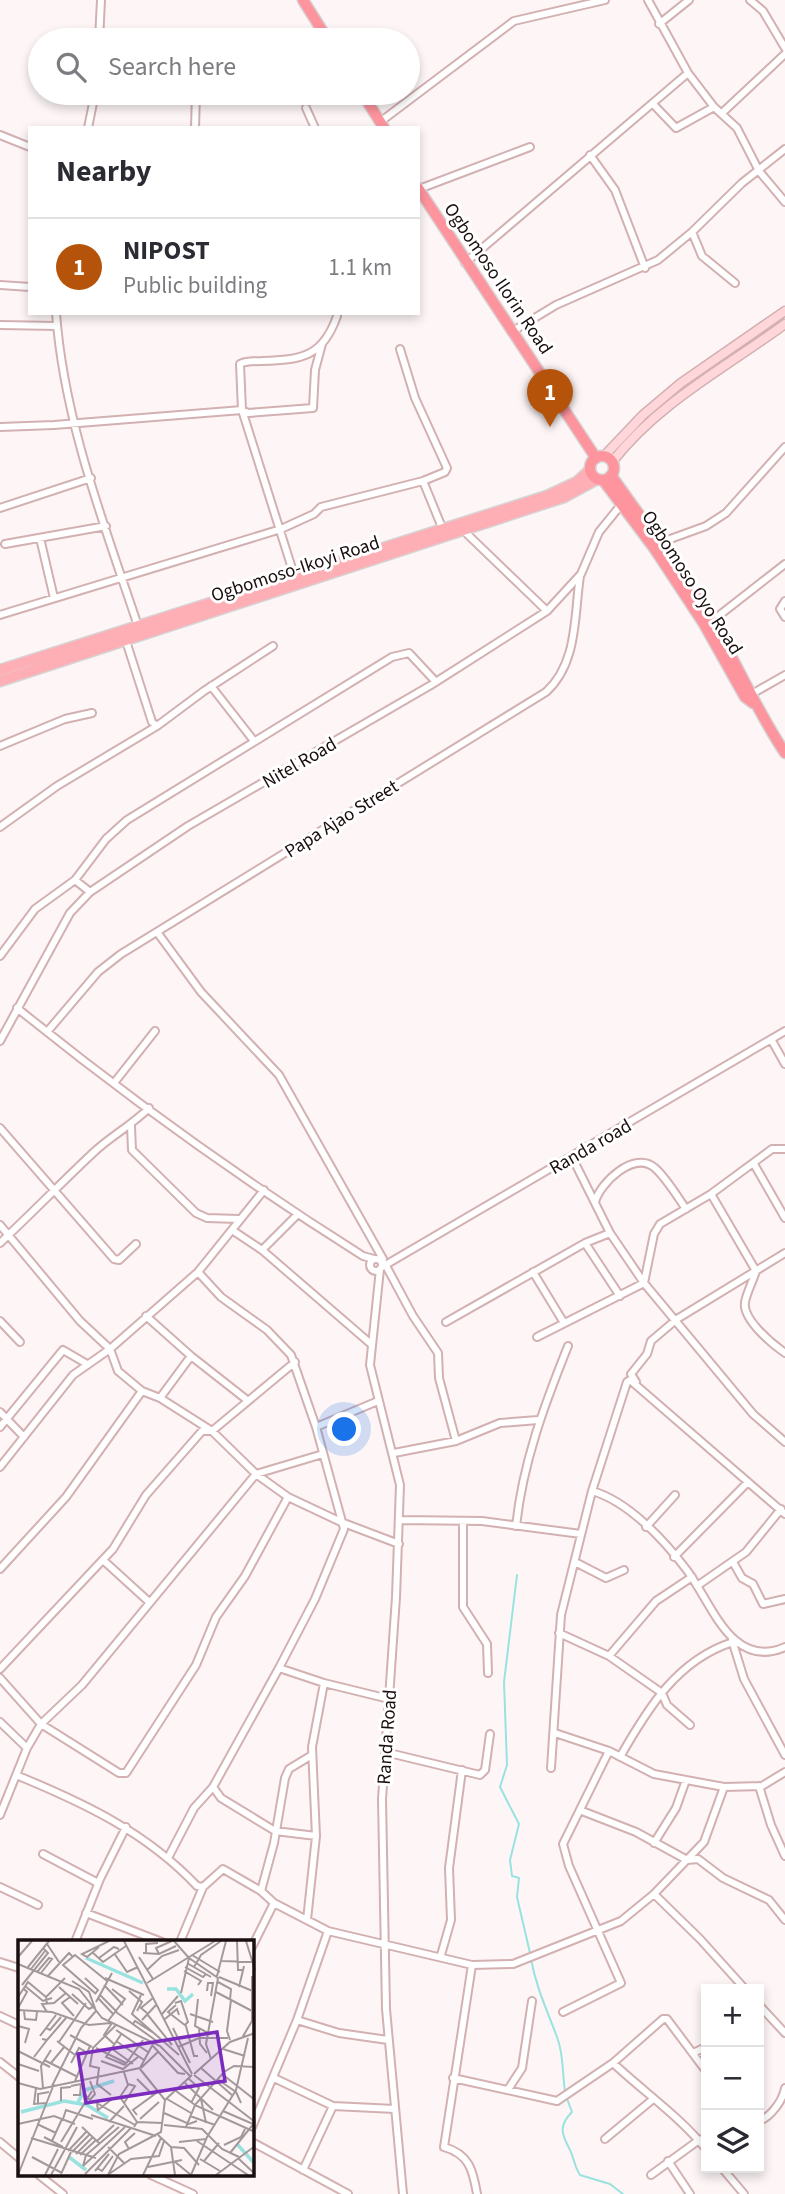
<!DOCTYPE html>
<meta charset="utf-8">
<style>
:root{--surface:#fff;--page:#f7f7f7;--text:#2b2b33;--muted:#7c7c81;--line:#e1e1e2;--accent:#b45309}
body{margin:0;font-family:"Source Sans 3",sans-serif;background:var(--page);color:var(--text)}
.controls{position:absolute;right:21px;bottom:21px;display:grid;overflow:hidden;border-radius:0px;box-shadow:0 4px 10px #0003}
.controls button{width:63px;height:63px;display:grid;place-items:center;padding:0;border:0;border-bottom:2px solid var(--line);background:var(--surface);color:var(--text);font:35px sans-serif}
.you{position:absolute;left:345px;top:1430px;width:24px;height:24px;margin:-18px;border:5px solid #fff;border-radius:50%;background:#1a73e8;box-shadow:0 0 0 10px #1a73e833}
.badge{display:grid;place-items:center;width:46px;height:46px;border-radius:50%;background:var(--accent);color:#fff;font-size:23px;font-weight:700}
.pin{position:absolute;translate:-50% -58px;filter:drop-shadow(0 2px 4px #0008)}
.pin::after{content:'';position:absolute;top:37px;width:24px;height:21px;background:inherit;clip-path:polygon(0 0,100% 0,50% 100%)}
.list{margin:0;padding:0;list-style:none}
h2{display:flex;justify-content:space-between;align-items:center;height:91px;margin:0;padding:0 28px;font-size:30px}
h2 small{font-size:23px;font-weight:400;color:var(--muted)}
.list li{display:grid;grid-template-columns:46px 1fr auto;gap:21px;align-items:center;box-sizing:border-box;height:98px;padding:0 28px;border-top:2px solid var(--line)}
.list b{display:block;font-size:26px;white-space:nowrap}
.list p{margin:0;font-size:23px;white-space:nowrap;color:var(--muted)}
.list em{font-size:23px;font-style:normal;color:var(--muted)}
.icon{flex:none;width:38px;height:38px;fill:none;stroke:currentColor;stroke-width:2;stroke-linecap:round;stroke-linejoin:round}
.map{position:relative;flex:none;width:785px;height:2194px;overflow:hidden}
.search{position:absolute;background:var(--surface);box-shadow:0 4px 10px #0003;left:28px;top:28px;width:392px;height:77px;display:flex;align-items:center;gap:18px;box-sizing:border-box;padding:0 24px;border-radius:38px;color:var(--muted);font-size:26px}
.panel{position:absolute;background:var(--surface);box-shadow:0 4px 10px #0003;left:28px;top:126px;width:392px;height:189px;border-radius:0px}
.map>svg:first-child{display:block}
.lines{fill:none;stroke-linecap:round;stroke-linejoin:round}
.stream{stroke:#98e2df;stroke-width:2}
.minor-casing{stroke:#d3b0b1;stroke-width:10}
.secondary-casing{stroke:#d3b0b1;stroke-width:11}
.primary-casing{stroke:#d6d4d4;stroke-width:13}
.trunk-casing{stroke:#d6d4d4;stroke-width:13}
.minor{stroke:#fff;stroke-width:6}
.secondary{stroke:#ffd7db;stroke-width:8}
.primary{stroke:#feafb6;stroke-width:10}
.trunk{stroke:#fe949e;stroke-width:10}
.labels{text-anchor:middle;stroke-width:6;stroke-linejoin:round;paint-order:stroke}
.street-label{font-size:19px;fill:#1a0e0f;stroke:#fff}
.inset-river{fill:none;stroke:#98e2df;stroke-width:3.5}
.inset-road{fill:none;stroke:#a3999a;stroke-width:2}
.view{fill:#7b2cbf;fill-opacity:0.15;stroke:#7b2cbf;stroke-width:3.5}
.inset-edge{fill:none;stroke:#1a0e0f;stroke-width:3.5}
</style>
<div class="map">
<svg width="785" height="2194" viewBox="0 0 785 2194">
<rect width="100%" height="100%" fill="#fef6f6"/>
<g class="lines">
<path class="stream" d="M517,1575L504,1682L507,1765L500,1787L519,1824L510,1860L512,1876L519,1878L517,1897L530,1953
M531,1959C536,1987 547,2010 557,2037C564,2055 562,2072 565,2091
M566,2096L572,2112C559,2125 561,2133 569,2148C574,2157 574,2166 580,2175L610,2184L623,2194"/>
<defs>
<path id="minor" d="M648,0L688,73L714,107L737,128L759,171L785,202
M750,0L763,11L785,48
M659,24L689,0
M99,40L101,0
M301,40L323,32
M653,104L676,128L714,107
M306,108L315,128
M722,113L785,54
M380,122L514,21L605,0
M88,128L95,93
M195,128L196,93
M0,135L30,147
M590,155L615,190L645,268
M419,189L530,147
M692,232L702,256L735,283
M465,263L688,73
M0,285L30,287
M56,313C64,421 104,524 138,626
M0,325L57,326
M513,331L556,305L658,260L692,232L742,183L785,149
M400,349L415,398L447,468L445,472L423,481L443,530
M0,427L54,425L242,410L248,413L313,408L315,370L322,344
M0,508L91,478
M464,531L547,611
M40,538L54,598
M662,542L706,526L726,513L785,447
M5,544L106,526
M295,578L242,410L240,364C246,361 254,361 262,361C301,360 323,357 337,316
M785,601L780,609L785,617
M0,615L281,529L314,514L321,507L423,481
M712,621L785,564
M126,641L152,722L157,726
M211,686L254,741
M750,695L785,675
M0,746L65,719L92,713
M0,827L57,786L157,726L204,691L273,646
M90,892L75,880L106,839L127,820L392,657L409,653L436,682
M157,932L201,992L279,1075L383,1259
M0,956L35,909L75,880
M17,1008C127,1097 244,1181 363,1256L374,1259
M47,1032L98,972L121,954L546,692C578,663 574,616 580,576
M771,1039L785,1064
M0,1041L70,913L90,892L188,826L431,685L547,611L581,574L599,532L620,506
M114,1083L155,1031
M131,1126L132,1150L196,1213L207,1218L239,1219
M0,1128L114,1259L119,1260L136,1244
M572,1157L610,1233L644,1283L753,1414L785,1442
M754,1164L785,1218
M711,1194L756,1271C753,1281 747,1292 745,1302C742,1319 772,1344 785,1353
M595,1202C600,1183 634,1150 655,1168C667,1179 677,1196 686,1209
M0,1225L80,1321L110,1349L118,1371L142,1391L160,1398L212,1431L256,1474L288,1497L341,1522L399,1544
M232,1230L262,1250L371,1344
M0,1243C32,1213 62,1182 94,1152C111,1136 132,1125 149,1108
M585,1243L620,1296
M262,1250L297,1215
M370 1265a6 6 0 1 1 12 0a6 6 0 1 1-12 0Z
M385,1264L413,1316L438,1353L439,1378L456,1441
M382,1267L785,1031
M380,1269L370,1365L400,1485L396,1597L382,1799L386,2009L403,2194
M533,1272L564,1323
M146,1316L191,1356L160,1398
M0,1321L20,1342
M446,1322L585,1243L610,1233
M537,1337L644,1283L654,1234L660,1224L711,1194L772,1149H785
M191,1356L247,1400
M636,1382L631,1374L647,1354L651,1341L677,1319L785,1253
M0,1412L24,1437
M0,1427L63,1350L87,1364
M316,1427L378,1401
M394,1453L456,1441L500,1423L538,1420
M0,1467L73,1375L110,1349L198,1272L264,1190
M592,1491L627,1382L630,1380L785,1514
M400,1520L482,1521L581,1534
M463,1522V1607L487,1644L488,1673
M516,1526C523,1462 544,1406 568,1346
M646,1527L675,1495
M674,1557L748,1482
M103,1560L148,1601
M575,1562L606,1578L624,1570
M733,1562L742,1578L753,1584L763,1604L785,1599
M0,1569L66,1497L142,1391
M697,1586L746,1552L781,1509
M559,1633L609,1656L662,1693L667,1705L690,1725
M732,1640L744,1679L785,1755
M609,1656L656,1601L692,1577
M279,1668L324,1683L389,1699
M0,1669L113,1549L146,1495L202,1431H212L295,1362
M0,1678L41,1724L119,1773H126L196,1665L216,1617L245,1576L288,1497
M0,1722L27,1748
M555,1733L609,1751L654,1774L724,1787L762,1786L785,1772
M385,1752L480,1775L485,1770L490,1734
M620,1757C648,1708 677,1660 733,1642
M551,1768L561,1615L592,1491C628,1501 664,1540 686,1569C711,1601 731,1671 785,1647
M16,1775C84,1803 146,1832 197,1886L203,1887L223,1869L261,1891
M759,1786L771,1825L785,1856
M213,1787L221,1798L275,1831L316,1836
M582,1811L636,1832L687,1860L698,1859L723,1878L769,1900L785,1920
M0,1815L27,1748L41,1724L82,1685L256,1474L323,1454
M654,1843L676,1808L686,1780
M43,1854L98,1883
M169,1856L194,1808L213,1787L279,1668L315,1599L344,1529L316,1427L291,1355L267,1330L221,1297L198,1272
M0,1887L38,1905
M654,1894L700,1939L745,1989
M274,1903L261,1891L274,1843L285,1778L289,1769L312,1755
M86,1913L162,1942
M307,1920L316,1836L312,1747L324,1683
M75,1942L100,1879L126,1827
M180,1942L203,1887
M252,1947L274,1903L328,1931L472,1965L513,1964L621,1921L654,1894L704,1842L724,1787
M441,1955L451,1920L449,1868L462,1770
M0,1962L19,1968
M472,1965L444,2147C469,2154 473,2170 477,2194
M759,2005L785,2033
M563,2012L621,1983L569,1866L563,1844L609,1751
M0,2016L19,2025
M297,2020L339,2033L388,2040
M693,2053L706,2047
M0,2062L19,2077
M613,2063C644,2092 679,2116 706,2149
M274,2078L333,2106L395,2109
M453,2078L557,2101L613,2063L663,2019H667L706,2071
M509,2088L522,2068L532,2001
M759,2121C771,2117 783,2100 785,2088
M252,2127L297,2020L328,1931
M605,2139L652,2100
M0,2142L19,2158
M252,2142L348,2194
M668,2161L690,2194
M722,2168L744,2194
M303,2170L333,2106
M39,2175L63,2194
M151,2175L193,2194
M651,2175L699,2140L706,2138"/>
<path id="secondary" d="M604,456L643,415L681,383L785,311
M612,462C659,402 725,368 785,324"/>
<path id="primary" d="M0,670L547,496L577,482L590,470
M0,681L564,497L597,479"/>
<path id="trunk" d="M303,0L328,40
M362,93L384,128
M418,188L596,458
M590 468a12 12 0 1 1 24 0a12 12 0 1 1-24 0Z
M611,475C645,524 682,570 712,621C738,666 757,711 785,753
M603,480L654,548L704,624L745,697L753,703"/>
</defs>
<use href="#minor" class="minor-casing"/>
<use href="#secondary" class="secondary-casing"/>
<use href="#primary" class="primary-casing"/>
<use href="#trunk" class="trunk-casing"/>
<use href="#minor" class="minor"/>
<use href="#secondary" class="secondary"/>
<use href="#primary" class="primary"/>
<use href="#trunk" class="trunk"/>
</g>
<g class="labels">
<g class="street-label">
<text transform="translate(499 278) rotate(56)" y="7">Ogbomoso Ilorin Road</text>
<text transform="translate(295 568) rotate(-18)" y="7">Ogbomoso-Ikoyi Road</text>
<text transform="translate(693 582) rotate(57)" y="7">Ogbomoso Oyo Road</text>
<text transform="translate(299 762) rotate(-30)" y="7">Nitel Road</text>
<text transform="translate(341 818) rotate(-32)" y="7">Papa Ajao Street</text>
<text transform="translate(590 1146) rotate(-30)" y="7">Randa road</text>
<text transform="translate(386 1737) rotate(-86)" y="7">Randa Road</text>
</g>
</g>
<g transform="translate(18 1940)">
<rect width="236" height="236" fill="#fef6f6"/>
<path class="inset-river" d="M68,18L125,43M149,49H158L167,61L175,54M60,162L67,150L96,141M3,172L46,161L69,165L90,178M219,204L237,224M51,217L68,230"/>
<path class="inset-road" d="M106,1L174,134M156,1L171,18L200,38L188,104L193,119M219,1L220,30H226M228,1L237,30M29,4L41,22M81,7L69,17L64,14L91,1M74,12L85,22L108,6M96,13L109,32L120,27M125,13L141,14L158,6M128,13V4L140,3M141,14L138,8L154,1M174,15L202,32M0,17L14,1M121,17L135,39M81,18L96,7L101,9M204,21L234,22M169,23L193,37M0,24L61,49L84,78L142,106L172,136M10,27L31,1M167,27L185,37L188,34M176,27L183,15L203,1M13,29L27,11M129,30L144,16L161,10M166,31L183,41L180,45M19,32L31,18L34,19L23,33M199,36L208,1M29,37L51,13L55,17M201,37L237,52M67,38L80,50L77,54M87,38L126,55M200,42L213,49L212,60M129,43L197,1M4,45L30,13L25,8M86,45L105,65M7,46L25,61L34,58M41,47L60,64M221,47L226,26M111,51L124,62L119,71M189,51L190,43H195L193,56M198,52L234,71M163,53L171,18M54,54L71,69L75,67M78,54L45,25L57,15L89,41M82,55L99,72M123,55L114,74L161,115M0,57L10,42L28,57L29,64M28,57L47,38M52,57L44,63L56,76M80,58L96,75M180,59L177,86L190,93M78,62L94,33M157,63L163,61L170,82L167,85M158,65L150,72L168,86L176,116H180M0,68L9,52L6,49M0,70L34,72L71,85L93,83M6,71L7,79L18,80L19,72M29,72L24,64L36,63L48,53M98,72L140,102M129,73L123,68L135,58M129,74L154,105M144,74L160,56M172,74L195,82M147,79L159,69L161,75M124,80L139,64M90,81L107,59L94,49M94,83L86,95L96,104M115,84L117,81L134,92M0,86L11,89L7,103M28,88L32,90L43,77M155,88L172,123M181,88L182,104L189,113M98,90L130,112M104,93L88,117L107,125M52,95L74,107M22,96L38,75M224,98L234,81V36M29,100L48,78M212,100L209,91L213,60M39,101L57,115M98,101L126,120M41,102L68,63M134,105L160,133L167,134M160,107L181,98H210M78,108L108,123M93,108L115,124M205,109L227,116M0,111L32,127M16,117L29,100L24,99M26,120L58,136M83,121L105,129L120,117M33,123L47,106M53,123L61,108L68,112M0,124L21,131M107,125L125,100M122,128L135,104M123,128L141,111M183,128L215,156M122,129L147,160M106,132L110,145L102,157L119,182L116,187M176,134L212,102L237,93M204,134L237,160M176,135L237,182M119,139L135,155M171,139L181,148L173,163M199,139L218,152L223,163M57,141L72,106M0,143L22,149L122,128M167,143L195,170M34,146L63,88L78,71L71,52L54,41M53,146L63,144L62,155H55M18,148L16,164L28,163M25,148L23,126L33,110M158,151L177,165L206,132L216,126L237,127M67,155L72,160L77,154L72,141M93,155L79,144L81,128L72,126L75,108L98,85M149,159L173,173M183,159L188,183M43,161V148L53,147M77,162L117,185M106,163L117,146L110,144M20,164V154L31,152M79,164L80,170L94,159M205,171L235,184M146,173L171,184L179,181M73,175L138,196M119,175L115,170L141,151M172,176L197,185M45,179L48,170L75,179M122,179L141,162M91,182L106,166M119,182L144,183M0,184L36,176L57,184M19,184L38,193M146,185L184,189L204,209L221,217M64,187L81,203M168,187L177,165L237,192M140,195L153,207L157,235M26,197L45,207M13,198L78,218M34,201L44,179M79,201L96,185M179,201L230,235M43,202L74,151M161,202L188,199M206,205L223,197L227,189M90,207L106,223M153,207L166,208L181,225M111,209L107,202L117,193M50,211L69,191M54,212L72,194M212,213L237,182M58,214L75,197M62,215L78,200M14,217L44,233M182,219L202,231M221,219L237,234M156,221L173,235M186,221L201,203M65,226L107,187M65,226L68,215L101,187M130,227L164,220M79,228L84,231L95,216M77,231L91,214M43,234L53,212M67,234L113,188M91,234L113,219L141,216L146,201M0,235L36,144M27,235L40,209M33,235L59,187M90,235L101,214L143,192L147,160L174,135M125,235L143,198M173,235L189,197L218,150L230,98M198,235L237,206"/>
<path class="view" d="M199,92L207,141L68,163L60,114Z"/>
<rect width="236" height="236" class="inset-edge"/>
</g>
</svg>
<div class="controls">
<button>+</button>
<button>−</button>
<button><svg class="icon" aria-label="layers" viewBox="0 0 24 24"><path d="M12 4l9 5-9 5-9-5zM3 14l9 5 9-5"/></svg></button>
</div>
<div class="you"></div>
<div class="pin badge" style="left:550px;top:427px">1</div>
<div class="search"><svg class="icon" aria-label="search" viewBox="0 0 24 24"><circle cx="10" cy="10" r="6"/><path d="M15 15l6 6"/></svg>Search here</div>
<section class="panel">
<h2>Nearby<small></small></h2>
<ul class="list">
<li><span class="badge">1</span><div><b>NIPOST</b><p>Public building</p></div><em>1.1 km</em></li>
</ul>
</section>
</div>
